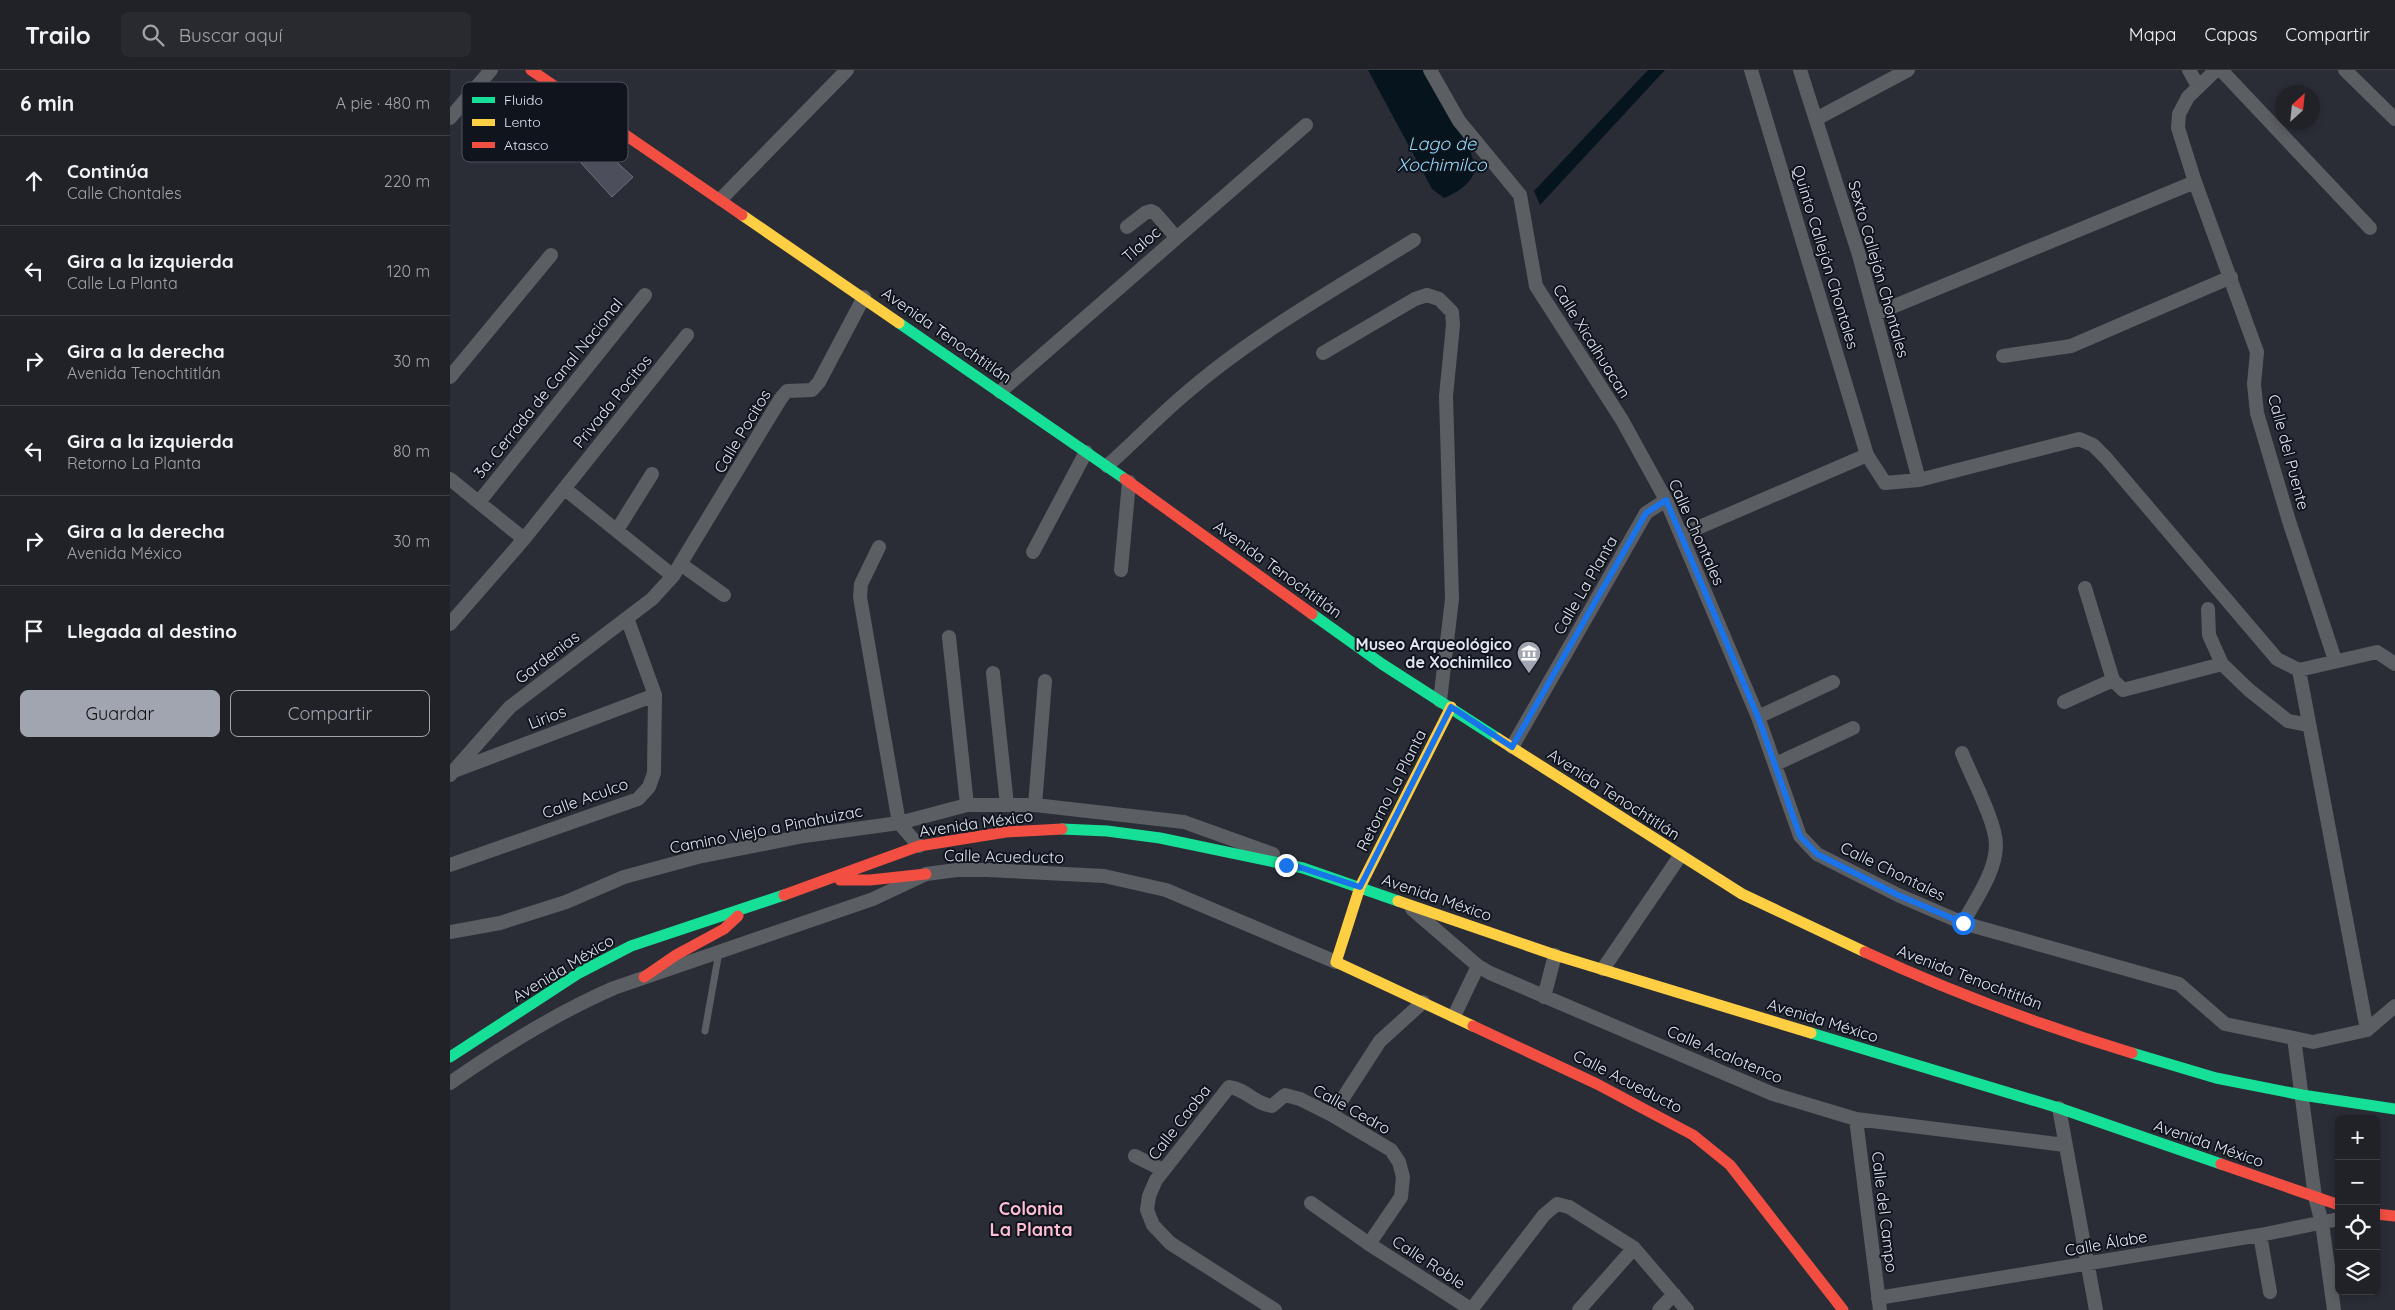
<!DOCTYPE html>
<html lang="es">
<meta charset="utf-8">
<style>
:root{--surface:#202228;--page:#282a30;--text:#f1f3f6;--muted:#a2a4a8;--line:#3d3f45;--accent:#a0a5b0}
body{margin:0;font-family:Quicksand,sans-serif;background:var(--page);color:var(--text)}
.controls{position:absolute;right:15px;bottom:15px;display:grid;overflow:hidden;border-radius:8px;box-shadow:0 2px 8px #0003}
.controls button{width:45px;height:45px;display:grid;place-items:center;padding:0;border:0;border-bottom:1px solid var(--line);background:var(--surface);color:var(--text);font:25px sans-serif}
.compass{position:absolute;left:1825px;top:15px;width:45px;height:45px;border-radius:50%;background:var(--surface);box-shadow:0 2px 8px #0003;rotate:27deg}
.stop{position:absolute;width:15px;height:15px;margin:-11px;border:4px solid #1a73e8;border-radius:50%;background:#fff}
.stop.end{background:#1a73e8;border-color:#fff;box-shadow:0 1px 5px #0008}
.list{margin:0;padding:0;list-style:none}
h2{display:flex;justify-content:space-between;align-items:center;height:65px;margin:0;padding:0 20px;font-size:21px}
h2 small{font-size:16px;font-weight:400;color:var(--muted)}
.list li{display:grid;grid-template-columns:32px 1fr auto;gap:15px;align-items:center;box-sizing:border-box;height:90px;padding:0 20px;border-top:1px solid var(--line)}
.list b{display:block;font-size:19px;white-space:nowrap}
.list p{margin:0;font-size:16px;white-space:nowrap;color:var(--muted)}
.list em{font-size:16px;font-style:normal;color:var(--muted)}
.actions{display:flex;gap:10px;padding:15px 20px}
.actions a{flex:1;padding:11px 0;border:1px solid var(--accent);border-radius:8px;text-align:center;font-size:18px;color:var(--accent)}
.actions .main{background:var(--accent);color:#111}
.icon{flex:none;width:28px;height:28px;fill:none;stroke:currentColor;stroke-width:2;stroke-linecap:round;stroke-linejoin:round}
.map{position:relative;flex:none;width:1945px;height:1240px;overflow:hidden}
header{display:flex;align-items:center;gap:30px;box-sizing:border-box;height:70px;padding:0 25px;background:var(--surface);border-bottom:1px solid var(--line)}
header strong{font-size:24px}
nav{display:flex;gap:28px;margin-inline-start:auto;font-size:18px}
.search{width:350px;height:45px;background:var(--page);display:flex;align-items:center;gap:12px;box-sizing:border-box;padding:0 18px;border-radius:8px;color:var(--muted);font-size:19px}
main{display:flex}
aside{flex:1;background:var(--surface)}
.map>svg:first-child{display:block}
.water{fill:#06151d}
.building{fill:#4d4e5b;stroke:#6d6e76}
.lines{fill:none;stroke-linecap:round;stroke-linejoin:round}
.lane{stroke:#5b5e62;stroke-width:7}
.street{stroke:#5b5e62;stroke-width:14}
.fast{stroke:#16e098;stroke-width:11}
.slow{stroke:#ffcf43;stroke-width:11}
.jam{stroke:#f24e42;stroke-width:11}
.route{stroke:#1a73e8;stroke-width:6}
.labels{text-anchor:middle;stroke-width:4;stroke-linejoin:round;paint-order:stroke}
.street-label{font-size:16px;fill:#e0e5f1;stroke:#10141c}
.poi-label{font-size:16px;font-weight:bold;fill:#e0e5f1;stroke:#10141c;text-anchor:end}
.water-label{font-size:18px;font-style:italic;fill:#95dafc;stroke:#10141c}
.neighbourhood-label{font-size:18px;font-weight:bold;fill:#febdd2;stroke:#10141c}
.key{fill:#10141c;stroke:#4e535c;stroke-width:1}
.key-label{font-size:14px;fill:#e0e5f1}
</style>
<header>
<strong>Trailo</strong>
<div class="search"><svg class="icon" aria-label="search" viewBox="0 0 24 24"><circle cx="10" cy="10" r="6"/><path d="M15 15l6 6"/></svg>Buscar aquí</div>
<nav><a>Mapa</a><a>Capas</a><a>Compartir</a></nav>
</header>
<main>
<aside>
<h2>6 min<small>A pie · 480 m</small></h2>
<ul class="list">
<li><svg class="icon" aria-label="ahead" viewBox="0 0 24 24"><path d="M12 20V5M6 11l6-6 6 6"/></svg><div><b>Continúa</b><p>Calle Chontales</p></div><em>220 m</em></li>
<li><svg class="icon" aria-label="left" viewBox="0 0 24 24"><path d="M17 20v-9H6M10 6l-5 5 5 5"/></svg><div><b>Gira a la izquierda</b><p>Calle La Planta</p></div><em>120 m</em></li>
<li><svg class="icon" aria-label="right" viewBox="0 0 24 24"><path d="M7 20v-9h11M14 6l5 5-5 5"/></svg><div><b>Gira a la derecha</b><p>Avenida Tenochtitlán</p></div><em>30 m</em></li>
<li><svg class="icon" aria-label="left" viewBox="0 0 24 24"><path d="M17 20v-9H6M10 6l-5 5 5 5"/></svg><div><b>Gira a la izquierda</b><p>Retorno La Planta</p></div><em>80 m</em></li>
<li><svg class="icon" aria-label="right" viewBox="0 0 24 24"><path d="M7 20v-9h11M14 6l5 5-5 5"/></svg><div><b>Gira a la derecha</b><p>Avenida México</p></div><em>30 m</em></li>
<li><svg class="icon" aria-label="arrive" viewBox="0 0 24 24"><path d="M6 21V4h12l-3 4 3 4H6"/></svg><div><b>Llegada al destino</b></div></li>
</ul>
<div class="actions"><a class="main">Guardar</a><a>Compartir</a></div>
</aside>
<div class="map">
<svg width="1945" height="1240" viewBox="0 0 1945 1240">
<rect width="100%" height="100%" fill="#2a2d36"/>
<path class="water" d="M918,0H976L1021,83C1022,87 1025,94 1025,98C1023,113 1007,123 994,128L982,119Z
M1198,0H1215L1090,135L1084,121Z"/>
<path class="building" d="M147,74L183,107L162,127L131,93Z"/>
<g class="lines">
<path class="lane" d="M255,961L269,882"/>
<path class="street" d="M980,0L1009,51L1070,125L1086,216L1172,350L1216,430L1308,647L1350,766L1367,784L1448,825L1513,853L1729,914L1775,954L1863,972L1917,960L1945,936
M1301,0L1417,385L1435,413L1469,410L1629,369L1643,375L1656,388L1827,589L1849,600
M1350,0L1409,185L1469,410
M1739,0L1748,16
M1766,0L1738,27L1729,44L1728,58L1745,112L1807,282L1804,314L1807,343L1839,451L1885,590
M1771,0L1920,158
M1895,0L1945,49
M0,48L41,0
M1366,49L1458,0
M271,129L397,0
M677,157L695,143L701,141L705,143L726,167
M1425,244L1745,112
M873,283L965,229L977,225L989,229L1002,242L1003,255L996,326L1002,529L990,631
M1553,286L1621,276L1781,207
M0,307L101,185
M550,322L856,55
M657,396C683,373 708,347 735,324C804,264 887,218 964,170
M0,409L74,469
M115,419L223,506
M29,432L195,225
M167,460L202,404
M1231,465L1417,385
M429,477L411,514L410,527L449,753L469,776
M583,482L636,382
M232,495L274,525
M671,500L679,412
M1635,518L1663,610L1673,620L1772,594
M1758,539L1759,565L1772,594L1799,620L1838,651L1859,655
M0,554L74,469L237,265
M499,567L517,735
M1849,600L1917,960
M1849,600L1927,582L1945,594
M543,603L557,735
M1614,632L1663,610
M1308,647L1383,612
M1062,677L1196,443L1216,430
M1512,683C1521,706 1546,752 1546,775C1546,802 1525,830 1513,853
M1326,694L1403,658
M4,701L205,625
M0,705L60,637L202,529L223,506L331,328L337,321L362,320L369,312L414,227
M585,735L595,611
M0,795L188,729L199,717L204,703L205,625L177,548
M962,839L1028,896L1040,903L1323,1024L1406,1049L1615,1075
M0,862L50,853L116,832L174,807L248,787L354,766L449,753L517,735H585L734,752L823,784
M1153,899L1230,786
M1094,927L1105,885
M1004,946L1028,896
M1844,968L1865,1127L1872,1153L1884,1240
M0,1013C52,977 106,943 164,918L423,829L476,804L507,800H537L654,806L716,820L886,892
M1609,1038L1646,1240
M882,1045L930,971L973,932
M1406,1049L1430,1240
M685,1086L713,1100
M861,1133L919,1174L1022,1240
M1810,1165L1820,1222
M1428,1228L1810,1165L1889,1149
M825,1240L720,1173L703,1155L697,1140L699,1126L706,1110L779,1017C796,1019 805,1034 822,1036L835,1025L850,1029L882,1045L941,1080L949,1092L953,1107L951,1127L919,1174
M1021,1240L1094,1145L1107,1134L1119,1137L1184,1178L1237,1240
M1129,1240L1184,1178
M1209,1240L1224,1224"/>
<path class="fast" d="M449,253L675,409
M862,544L932,594L1047,668
M612,759L657,761L710,768L853,798L948,831
M1361,963L1609,1038L1771,1094
M1682,983L1766,1008L1852,1025L1945,1039
M0,987L129,903L181,876L334,825"/>
<path class="slow" d="M292,145L449,253
M1001,637L910,817L886,892L1023,956
M1047,668L1292,824L1415,882
M948,831L1105,885L1361,963"/>
<path class="jam" d="M81,0L292,145
M675,409L862,544
M390,810H420L476,804
M334,825L469,776L556,762L612,759
M1415,882C1499,921 1593,956 1682,983
M194,907L226,885L274,859L288,846
M1023,956L1147,1014L1243,1065L1280,1095L1393,1240
M1771,1094L1889,1135
M1926,1144L1945,1146"/>
</g>
<g class="lines">
<path class="route" d="M836,795L852,798L910,817L1001,637L1062,677L1196,443L1216,430L1308,647L1350,766L1367,784L1448,825L1513,853"/>
</g>
<defs>
<symbol id="museum-pin" viewBox="-11 -11 22 30"><path d="M0 17L-7.5 6A9.5 9.5 0 1 1 7.5 6Z" fill="#a0a5b0" stroke="#10141c"/><path d="M0-6L6-3V-2H-6V-3ZM-5-1h2V3h-2ZM-1-1h2V3h-2ZM3-1h2V3H3ZM-6 4H6V6H-6Z" fill="#fff"/></symbol>
</defs>
<g fill-rule="evenodd">
<use href="#museum-pin" x="1065" y="569" width="28" height="38"/>
</g>
<g class="labels">
<g class="street-label">
<text transform="translate(691 174) rotate(-41)" y="6">Tlaloc</text>
<text transform="translate(1376 187) rotate(73)" y="6">Quinto Callejón Chontales</text>
<text transform="translate(1429 199) rotate(74)" y="6">Sexto Callejón Chontales</text>
<text transform="translate(497 265) rotate(35)" y="6">Avenida Tenochtitlán</text>
<text transform="translate(1142 271) rotate(58)" y="6">Calle Xicalhuacan</text>
<text transform="translate(98 318) rotate(-51)" y="6">3a. Cerrada de Canal Nacional</text>
<text transform="translate(162 331) rotate(-51)" y="6">Privada Pocitos</text>
<text transform="translate(292 361) rotate(-59)" y="6">Calle Pocitos</text>
<text transform="translate(1839 382) rotate(75)" y="6">Calle del Puente</text>
<text transform="translate(1247 462) rotate(66)" y="6">Calle Chontales</text>
<text transform="translate(828 499) rotate(36)" y="6">Avenida Tenochtitlán</text>
<text transform="translate(1135 515) rotate(-60)" y="6">Calle La Planta</text>
<text transform="translate(97 587) rotate(-37)" y="6">Gardenias</text>
<text transform="translate(97 647) rotate(-21)" y="6">Lirios</text>
<text transform="translate(941 720) rotate(-63)" y="6">Retorno La Planta</text>
<text transform="translate(1164 724) rotate(33)" y="6">Avenida Tenochtitlán</text>
<text transform="translate(135 728) rotate(-20)" y="6">Calle Aculco</text>
<text transform="translate(526 753) rotate(-8)" y="6">Avenida México</text>
<text transform="translate(316 759) rotate(-11)" y="6">Camino Viejo a Pinahuizac</text>
<text transform="translate(554 786) rotate(1)" y="6">Calle Acueducto</text>
<text transform="translate(1443 801) rotate(26)" y="6">Calle Chontales</text>
<text transform="translate(987 827) rotate(19)" y="6">Avenida México</text>
<text transform="translate(113 898) rotate(-31)" y="6">Avenida México</text>
<text transform="translate(1520 907) rotate(21)" y="6">Avenida Tenochtitlán</text>
<text transform="translate(1373 950) rotate(17)" y="6">Avenida México</text>
<text transform="translate(1275 984) rotate(23)" y="6">Calle Acalotenco</text>
<text transform="translate(1178 1011) rotate(27)" y="6">Calle Acueducto</text>
<text transform="translate(902 1039) rotate(29)" y="6">Calle Cedro</text>
<text transform="translate(729 1052) rotate(-52)" y="6">Calle Caoba</text>
<text transform="translate(1759 1073) rotate(19)" y="6">Avenida México</text>
<text transform="translate(1435 1142) rotate(83)" y="6">Calle del Campo</text>
<text transform="translate(1656 1173) rotate(-10)" y="6">Calle Álabe</text>
<text transform="translate(979 1192) rotate(33)" y="6">Calle Roble</text>
</g>
<g class="poi-label">
<text x="1062" y="580">Museo Arqueológico<tspan x="1062" dy="18">de Xochimilco</tspan></text>
</g>
<g class="water-label">
<text x="992" y="80">Lago de<tspan x="992" dy="21">Xochimilco</tspan></text>
</g>
<g class="neighbourhood-label">
<text x="581" y="1145">Colonia<tspan x="581" dy="21">La Planta</tspan></text>
</g>
</g>
<rect x="12" y="12" width="166" height="80" rx="8" class="key"/>
<rect x="22" y="27" width="23" height="6" fill="#16e098"/>
<rect x="22" y="49" width="23" height="7" fill="#ffcf43"/>
<rect x="22" y="72" width="23" height="6" fill="#f24e42"/>
<g class="key-label">
<text x="54" y="35">Fluido</text>
<text x="54" y="57">Lento</text>
<text x="54" y="80">Atasco</text>
</g>
</svg>
<div class="controls">
<button>+</button>
<button>−</button>
<button><svg class="icon" aria-label="locate" viewBox="0 0 24 24"><circle cx="12" cy="12" r="6"/><path d="M12 2v4M12 18v4M2 12h4M18 12h4"/></svg></button>
<button><svg class="icon" aria-label="layers" viewBox="0 0 24 24"><path d="M12 4l9 5-9 5-9-5zM3 14l9 5 9-5"/></svg></button>
</div>
<svg class="compass" viewBox="-18 -18 36 36"><path d="M0-13l5 13h-10z" fill="#e53935"/><path d="M0 13l5-13h-10z" fill="#a2a4a8"/></svg>
<div class="stop" style="left:1513px;top:853px"></div>
<div class="stop end" style="left:836px;top:795px"></div>
</div>
</main>
